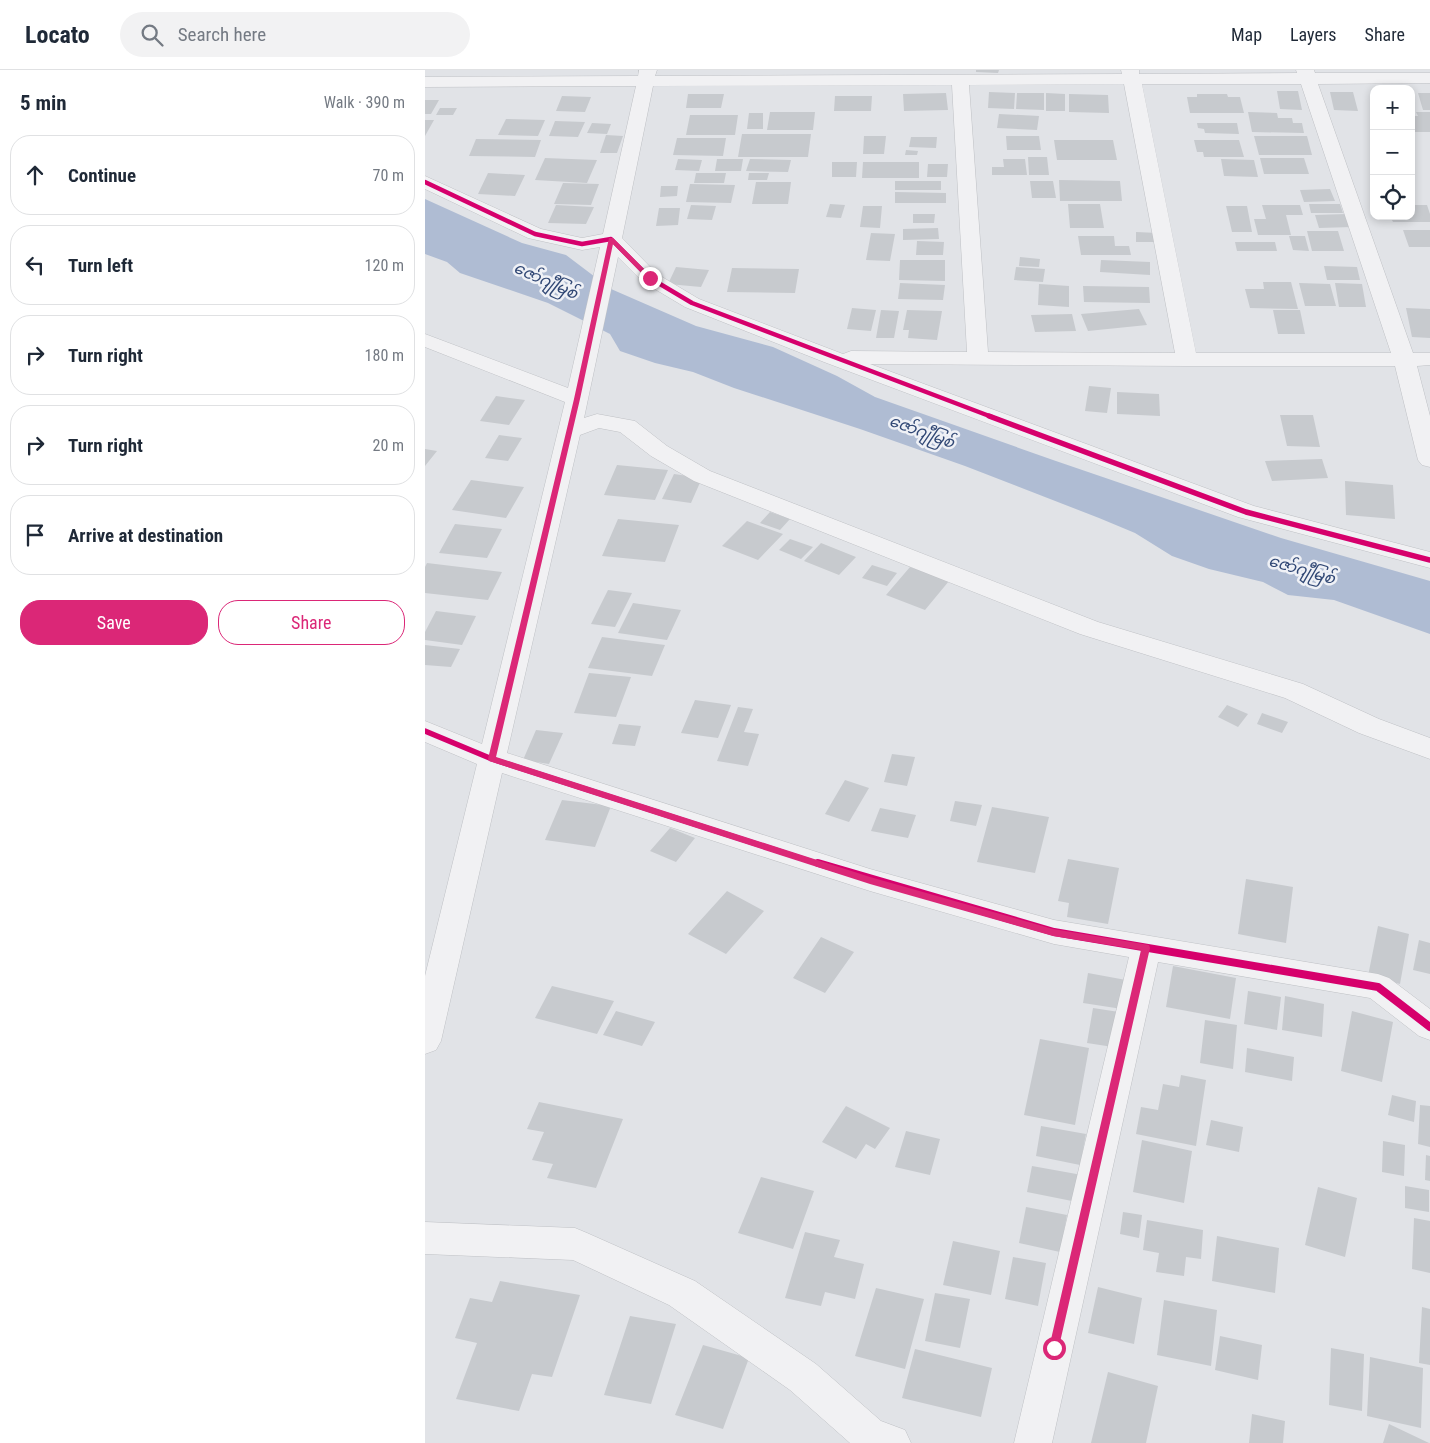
<!DOCTYPE html>
<meta charset="utf-8">
<style>
:root{--surface:#fff;--page:#f2f2f3;--text:#1f2937;--muted:#747a83;--line:#e0e1e3;--accent:#db2777}
body{margin:0;font-family:"Roboto Condensed","Noto Sans Myanmar",sans-serif;background:var(--page);color:var(--text)}
.controls{position:absolute;right:15px;top:15px;display:grid;overflow:hidden;border-radius:10px;box-shadow:0 2px 8px #0003}
.controls button{width:45px;height:45px;display:grid;place-items:center;padding:0;border:0;border-bottom:1px solid var(--line);background:var(--surface);color:var(--text);font:25px sans-serif}
.stop{position:absolute;width:15px;height:15px;margin:-11px;border:4px solid #db2777;border-radius:50%;background:#fff}
.stop.end{background:#db2777;border-color:#fff;box-shadow:0 1px 5px #0008}
.list{margin:0;padding:0;list-style:none}
h2{display:flex;justify-content:space-between;align-items:center;height:65px;margin:0;padding:0 20px;font-size:21px}
h2 small{font-size:16px;font-weight:400;color:var(--muted)}
.list li{display:grid;grid-template-columns:32px 1fr auto;gap:15px;align-items:center;box-sizing:border-box;height:80px;margin:0 10px 10px;padding:0 10px;border:1px solid var(--line);border-radius:20px}
.list b{display:block;font-size:19px;white-space:nowrap}
.list em{font-size:16px;font-style:normal;color:var(--muted)}
.actions{display:flex;gap:10px;padding:15px 20px}
.actions a{flex:1;padding:11px 0;border:1px solid var(--accent);border-radius:20px;text-align:center;font-size:18px;color:var(--accent)}
.actions .main{background:var(--accent);color:#fff}
.icon{flex:none;width:28px;height:28px;fill:none;stroke:currentColor;stroke-width:2;stroke-linecap:round;stroke-linejoin:round}
.map{position:relative;flex:none;width:1005px;height:1373px;overflow:hidden}
header{display:flex;align-items:center;gap:30px;box-sizing:border-box;height:70px;padding:0 25px;background:var(--surface);border-bottom:1px solid var(--line)}
header strong{font-size:24px}
nav{display:flex;gap:28px;margin-inline-start:auto;font-size:18px}
.search{width:350px;height:45px;background:var(--page);display:flex;align-items:center;gap:12px;box-sizing:border-box;padding:0 18px;border-radius:28px;color:var(--muted);font-size:19px}
main{display:flex}
aside{flex:1;background:var(--surface)}
.map>svg:first-child{display:block}
.water{fill:#afbcd3}
.building{fill:#c7cace}
.lines{fill:none;stroke-linecap:round;stroke-linejoin:round}
.minor-casing{stroke:#bfc1c5;stroke-width:1}
.minor{fill:#f1f1f3;fill-rule:evenodd}
.cycleway-far2-casing{stroke:#eff1f6;stroke-width:7}
.cycleway-far1-casing{stroke:#eff1f6;stroke-width:9}
.cycleway-casing{stroke:#eff1f6;stroke-width:11}
.cycleway-far2{stroke:#d6006c;stroke-width:4.5}
.cycleway-far1{stroke:#d6006c;stroke-width:5.5}
.cycleway{stroke:#d6006c;stroke-width:8}
.route{fill:#db2777}
.labels{text-anchor:middle;stroke-width:5;stroke-linejoin:round;paint-order:stroke}
.water-label{font-size:16px;font-style:italic;fill:#314875;stroke:#eff1f6}
</style>
<header>
<strong>Locato</strong>
<div class="search"><svg class="icon" aria-label="search" viewBox="0 0 24 24"><circle cx="10" cy="10" r="6"/><path d="M15 15l6 6"/></svg>Search here</div>
<nav><a>Map</a><a>Layers</a><a>Share</a></nav>
</header>
<main>
<aside>
<h2>5 min<small>Walk · 390 m</small></h2>
<ul class="list">
<li><svg class="icon" aria-label="ahead" viewBox="0 0 24 24"><path d="M12 20V5M6 11l6-6 6 6"/></svg><div><b>Continue</b></div><em>70 m</em></li>
<li><svg class="icon" aria-label="left" viewBox="0 0 24 24"><path d="M17 20v-9H6M10 6l-5 5 5 5"/></svg><div><b>Turn left</b></div><em>120 m</em></li>
<li><svg class="icon" aria-label="right" viewBox="0 0 24 24"><path d="M7 20v-9h11M14 6l5 5-5 5"/></svg><div><b>Turn right</b></div><em>180 m</em></li>
<li><svg class="icon" aria-label="right" viewBox="0 0 24 24"><path d="M7 20v-9h11M14 6l5 5-5 5"/></svg><div><b>Turn right</b></div><em>20 m</em></li>
<li><svg class="icon" aria-label="arrive" viewBox="0 0 24 24"><path d="M6 21V4h12l-3 4 3 4H6"/></svg><div><b>Arrive at destination</b></div></li>
</ul>
<div class="actions"><a class="main">Save</a><a>Share</a></div>
</aside>
<div class="map">
<svg width="1005" height="1373" viewBox="0 0 1005 1373">
<rect width="100%" height="100%" fill="#e1e3e7"/>
<path class="water" d="M0,129L97,173L141,185L186,219L271,256L348,277L412,306L450,327L628,390L856,468L1005,511V564L909,530L863,525L838,512L784,499L747,486L710,463L674,448L540,396L435,359L309,318L268,302L230,293L195,281L185,264L123,233L35,203L22,192L0,184Z"/>
<path class="building" d="M551,0H574L573,3L551,2Z
M852,21H873L877,40L855,39Z
M564,22L590,23L589,39L563,38Z
M905,22H928L933,41L909,40Z
M521,23L523,40L479,41L478,24Z
M592,23H619V40L591,39Z
M621,23L640,24V41H621Z
M993,23H1005V40H998Z
M263,24H299L296,38H261Z
M644,24L683,25L684,43L644,42Z
M772,24H802L803,27H815L819,43H765L762,27H772Z
M137,26L166,27L160,42L131,41Z
M410,26H447L446,41H409Z
M0,30H14L6,44H0Z
M15,38H32L28,45H11Z
M345,42H390L388,60H342Z
M823,42L852,43L853,48H867L868,53H877L879,63L827,62Z
M991,42H1005V62H986V46H993Z
M324,43H338V59H322Z
M574,44L614,46L612,60L572,58Z
M265,45H313L310,65H261Z
M81,49L120,50L113,66L73,65Z
M0,50H9L0,66Z
M130,51L160,52L153,67L124,66Z
M167,53L186,54L182,64L162,63Z
M772,53H812L814,64L780,63L779,59L773,58Z
M317,64H386L383,87H313Z
M181,65L198,66L192,83H175Z
M439,66H461L459,84H438Z
M581,66H614L616,80H582Z
M829,66H882L887,85H834Z
M486,67H512L511,78L484,77Z
M252,68H301L298,86L248,85Z
M51,69L116,70L110,87L44,86Z
M629,70H688L692,90H632Z
M769,70H814L819,87H779L778,82H772Z
M481,80L493,81L492,85H480Z
M603,87H622L624,105H604Z
M120,88L172,90L162,113L110,110Z
M835,88H879L884,104H839Z
M253,89L277,90L274,101L250,100Z
M292,89H318L316,101H290Z
M325,89L366,90L363,102L321,101Z
M578,89H600L602,105H567V97H579Z
M796,89L829,90L833,107L799,106Z
M407,92H432L431,107H407Z
M438,92H494V108H437Z
M503,94H523L522,107H502Z
M63,103L100,105L90,126L53,124Z
M271,103H301L299,113H269Z
M324,103H344L342,110H323Z
M634,110L695,111L697,131H635Z
M470,111H516V120H470Z
M605,111H628L631,128H607Z
M331,112H366L363,134H327Z
M138,113L174,114L166,135L129,134Z
M265,114L310,115L306,133L261,132Z
M236,116H253L252,126L235,127Z
M905,119L910,131L879,132L875,120Z
M470,122L521,123V133H470Z
M405,134L420,135L416,148L401,147Z
M643,134H675L679,158H645Z
M884,134H915L918,143H886Z
M131,135L169,137L161,154L123,153Z
M266,135L291,136L287,150L262,149Z
M837,135H875L878,145H861L866,165H833L829,149H841Z
M986,135H1002L1005,144V152H968L965,146H986Z
M438,136H457L455,158L435,157Z
M801,136H822L827,162H807Z
M234,138H255L253,155L231,156Z
M488,144H510L509,153H488Z
M922,144L927,157L894,158L890,145Z
M513,158L514,169L478,170V159Z
M978,160H1005V177H984Z
M882,161H913L919,181H887Z
M711,162L733,163V172H711Z
M446,163L470,164L465,191L441,190Z
M653,166H689L690,176H704L706,185H656Z
M864,166H880L884,181L868,180Z
M492,171L519,172L518,185H491Z
M810,172H850L852,181H812Z
M595,187L615,189L614,197L594,196Z
M475,190H520V211L474,210Z
M676,190L725,192V205L675,202Z
M899,196L932,197L935,210H902Z
M251,197L284,200L276,217L243,214Z
M591,197L620,199L618,212L589,210Z
M307,198L374,199L370,223L302,222Z
M838,212H866L873,239L825,238L820,219H839Z
M475,213L520,215L518,230L473,229Z
M874,213L905,214L911,236H880Z
M910,213L937,214L941,237H914Z
M614,214L644,216V237L613,235Z
M658,216L724,217L725,233L659,232Z
M427,238L451,240L446,261L422,259Z
M981,238L1005,239V268L987,267Z
M714,239L722,255L663,261L656,244Z
M456,240L474,241L469,268H451Z
M482,240L517,241L512,270L483,268L484,260H478Z
M848,240H875L880,264H853Z
M647,244L651,261L610,262L606,245Z
M664,316L686,318L682,343L660,341Z
M692,322L734,324L735,346L692,344Z
M71,326L100,330L84,355L55,351Z
M855,345H888L895,377L862,376Z
M74,365L97,368L83,391L60,388Z
M0,379L12,381L0,396Z
M897,389L903,408L847,411L840,391Z
M192,395L243,400L230,430L179,425Z
M249,404L277,408L266,433L237,429Z
M46,410L99,417L81,448L27,440Z
M920,411L968,415L970,449L921,445Z
M345,442L365,449L355,460L335,453Z
M193,449L254,455L240,492L177,486Z
M322,451L358,464L333,490L297,476Z
M30,454L77,459L62,488L14,483Z
M365,469L388,477L376,489L354,480Z
M396,473L431,487L414,505L379,491Z
M2,493L77,502L63,530L0,523V497Z
M447,495L472,503L462,516L437,508Z
M485,497L524,511L500,540L461,525Z
M183,520L207,523L190,557L166,554Z
M208,533L256,540L242,570L193,563Z
M11,541L51,546L37,575L0,570V562Z
M177,567L240,575L227,606L163,598Z
M0,575L35,579L26,597L0,595Z
M164,603L206,607L191,647L149,643Z
M270,630L306,635L293,668L256,663Z
M802,635L823,644L813,657L793,647Z
M313,637L328,639L319,662L334,664L323,696L292,691Z
M837,643L863,652L857,663L832,654Z
M194,654L216,656L210,676L187,674Z
M111,660L138,663L124,694L98,690Z
M467,684L490,687L482,716L459,712Z
M420,710L444,718L424,752L400,744Z
M137,730L186,736L170,777L120,770Z
M530,731L557,735L551,756L525,751Z
M567,737L624,747L610,803L552,792Z
M455,738L491,745L483,768L446,761Z
M245,758L270,768L251,792L225,781Z
M643,789L694,798L683,854L642,847L644,833L633,831Z
M821,809L868,817L861,873L813,864Z
M302,821L339,841L301,884L263,864Z
M953,856L984,864L975,914L943,906Z
M396,867L429,882L400,923L368,908Z
M994,870L1005,873V904L988,900Z
M748,896L811,908L805,949L741,937Z
M663,903L701,910L697,939L658,933Z
M127,916L189,931L172,964L110,948Z
M823,921L856,927L852,960L819,954Z
M860,926L899,934L897,967L857,960Z
M668,938L694,942L688,977L662,973Z
M191,941L230,952L217,976L178,965Z
M927,941L968,952L957,1012L916,1001Z
M780,950L812,955L808,999L775,993Z
M615,969L664,978L650,1055L599,1045Z
M822,978L869,987L867,1011L820,1002Z
M756,1005L781,1010L771,1076L711,1064L716,1037L733,1040L738,1014L754,1017Z
M967,1025L991,1031L989,1052L963,1045Z
M114,1032L198,1049L171,1118L122,1108L128,1094L107,1090L119,1062L102,1059Z
M995,1035L1005,1036V1077L993,1074Z
M421,1036L465,1058L450,1079L441,1074L431,1089L397,1072Z
M786,1050L818,1057L814,1082L781,1075Z
M616,1056L661,1064L655,1095L611,1086Z
M481,1061L515,1069L505,1105L470,1097Z
M717,1070L767,1081L759,1133L708,1122Z
M958,1071L980,1075L979,1106L957,1102Z
M1001,1085L1005,1086V1111L1000,1110Z
M607,1096L657,1105L652,1132L602,1122Z
M336,1107L389,1121L368,1179L313,1163Z
M980,1116L1004,1120V1142L980,1138Z
M893,1117L932,1128L920,1187L880,1175Z
M601,1137L642,1145L635,1182L594,1173Z
M698,1142L717,1145L714,1168L695,1164Z
M989,1148L1005,1151V1203L987,1199Z
M722,1150L778,1160L776,1189L761,1187L759,1206L731,1202L734,1183L718,1180Z
M380,1162L415,1170L409,1187L439,1194L430,1229L400,1222L396,1236L360,1228Z
M792,1166L854,1178L850,1223L787,1211Z
M528,1171L575,1181L566,1225L518,1215Z
M588,1187L621,1193L613,1236L580,1229Z
M75,1211L155,1225L127,1307L107,1304L94,1341L31,1329L52,1273L30,1268L45,1228L67,1232Z
M673,1217L717,1228L709,1274L663,1263Z
M451,1218L499,1229L480,1299L430,1286Z
M510,1223L545,1229L535,1278L500,1271Z
M739,1230L792,1240L786,1296L732,1285Z
M997,1237L1005,1239V1295L994,1293Z
M205,1246L251,1254L226,1334L179,1325Z
M795,1266L837,1275L833,1310L790,1300Z
M278,1275L324,1288L298,1359L250,1345Z
M906,1278L939,1284L937,1341L904,1335Z
M490,1279L567,1298L556,1347L477,1328Z
M945,1287L998,1298L996,1358L942,1346Z
M683,1302L733,1316L721,1373H666Z
M827,1344L860,1351L858,1373H824Z
M964,1354L1004,1373H958Z"/>
<g class="lines">
<defs>
<path id="minor" d="M214,0H232L230,6L697,4L696,0H714V4L872,3L871,0H889L890,3H1005V13L893,14L988,283H1005V295L992,296L1005,346V397L997,395L993,390L970,296H762L445,294L829,436L1005,482V498L813,447L399,292L260,237L218,212L193,187L159,348L172,344L210,351L242,376L285,401L673,552L878,614L954,649L1005,668V689L934,663L860,628L655,564L269,411L226,386L195,362L174,358L155,365L82,683L445,799L629,850L953,904L964,908L1005,939V970L994,966L945,928L733,892L627,1373H589L704,887L629,874L445,821L77,703L16,971L11,980L0,984V906L52,694L0,672V651L57,674L140,332L0,277V264L143,318L175,177L157,180L103,168L0,119V106L116,159L157,168L178,164L211,16L0,17V7L213,6ZM699,14L750,283L563,282L544,15ZM717,14H876L966,283H771ZM527,15L542,282L426,281L418,284L274,229L232,204L197,168L228,16Z
M0,1152L150,1158L162,1163L270,1211L391,1294L456,1351L480,1360L486,1373H425L365,1320L244,1235L148,1190L0,1184Z"/>
</defs>
<use href="#minor" class="minor-casing"/>
<use href="#minor" class="minor"/>
<defs>
<path id="cycleway-far2" d="M0,112L110,164L157,174L186,169L225,208L267,233L567,347"/>
<path id="cycleway-far1" d="M564,346L821,442L1005,490
M0,661L67,689L397,795"/>
<path id="cycleway" d="M393,793L629,862L953,917L1005,957"/>
</defs>
<use href="#cycleway-far2" class="cycleway-far2-casing"/>
<use href="#cycleway-far1" class="cycleway-far1-casing"/>
<use href="#cycleway" class="cycleway-casing"/>
<use href="#cycleway-far2" class="cycleway-far2"/>
<use href="#cycleway-far1" class="cycleway-far1"/>
<use href="#cycleway" class="cycleway"/>
</g>
<path class="route" d="M184,168H188L228,208L222,209L188,174L155,329L71,687L445,807L628,859L724,875L725,878L633,1281L629,1283L626,1281L624,1278L716,880L628,866L445,814L64,691L63,689L149,329Z"/>
<g class="labels">
<g class="water-label">
<text transform="translate(121 210) rotate(24)" y="6">ဇော်ဂျီမြစ်</text>
<text transform="translate(497 361) rotate(20)" y="6">ဇော်ဂျီမြစ်</text>
<text transform="translate(877 499) rotate(16)" y="6">ဇော်ဂျီမြစ်</text>
</g>
</g>
</svg>
<div class="controls">
<button>+</button>
<button>−</button>
<button><svg class="icon" aria-label="locate" viewBox="0 0 24 24"><circle cx="12" cy="12" r="6"/><path d="M12 2v4M12 18v4M2 12h4M18 12h4"/></svg></button>
</div>
<div class="stop" style="left:629px;top:1278px"></div>
<div class="stop end" style="left:225px;top:208px"></div>
</div>
</main>
